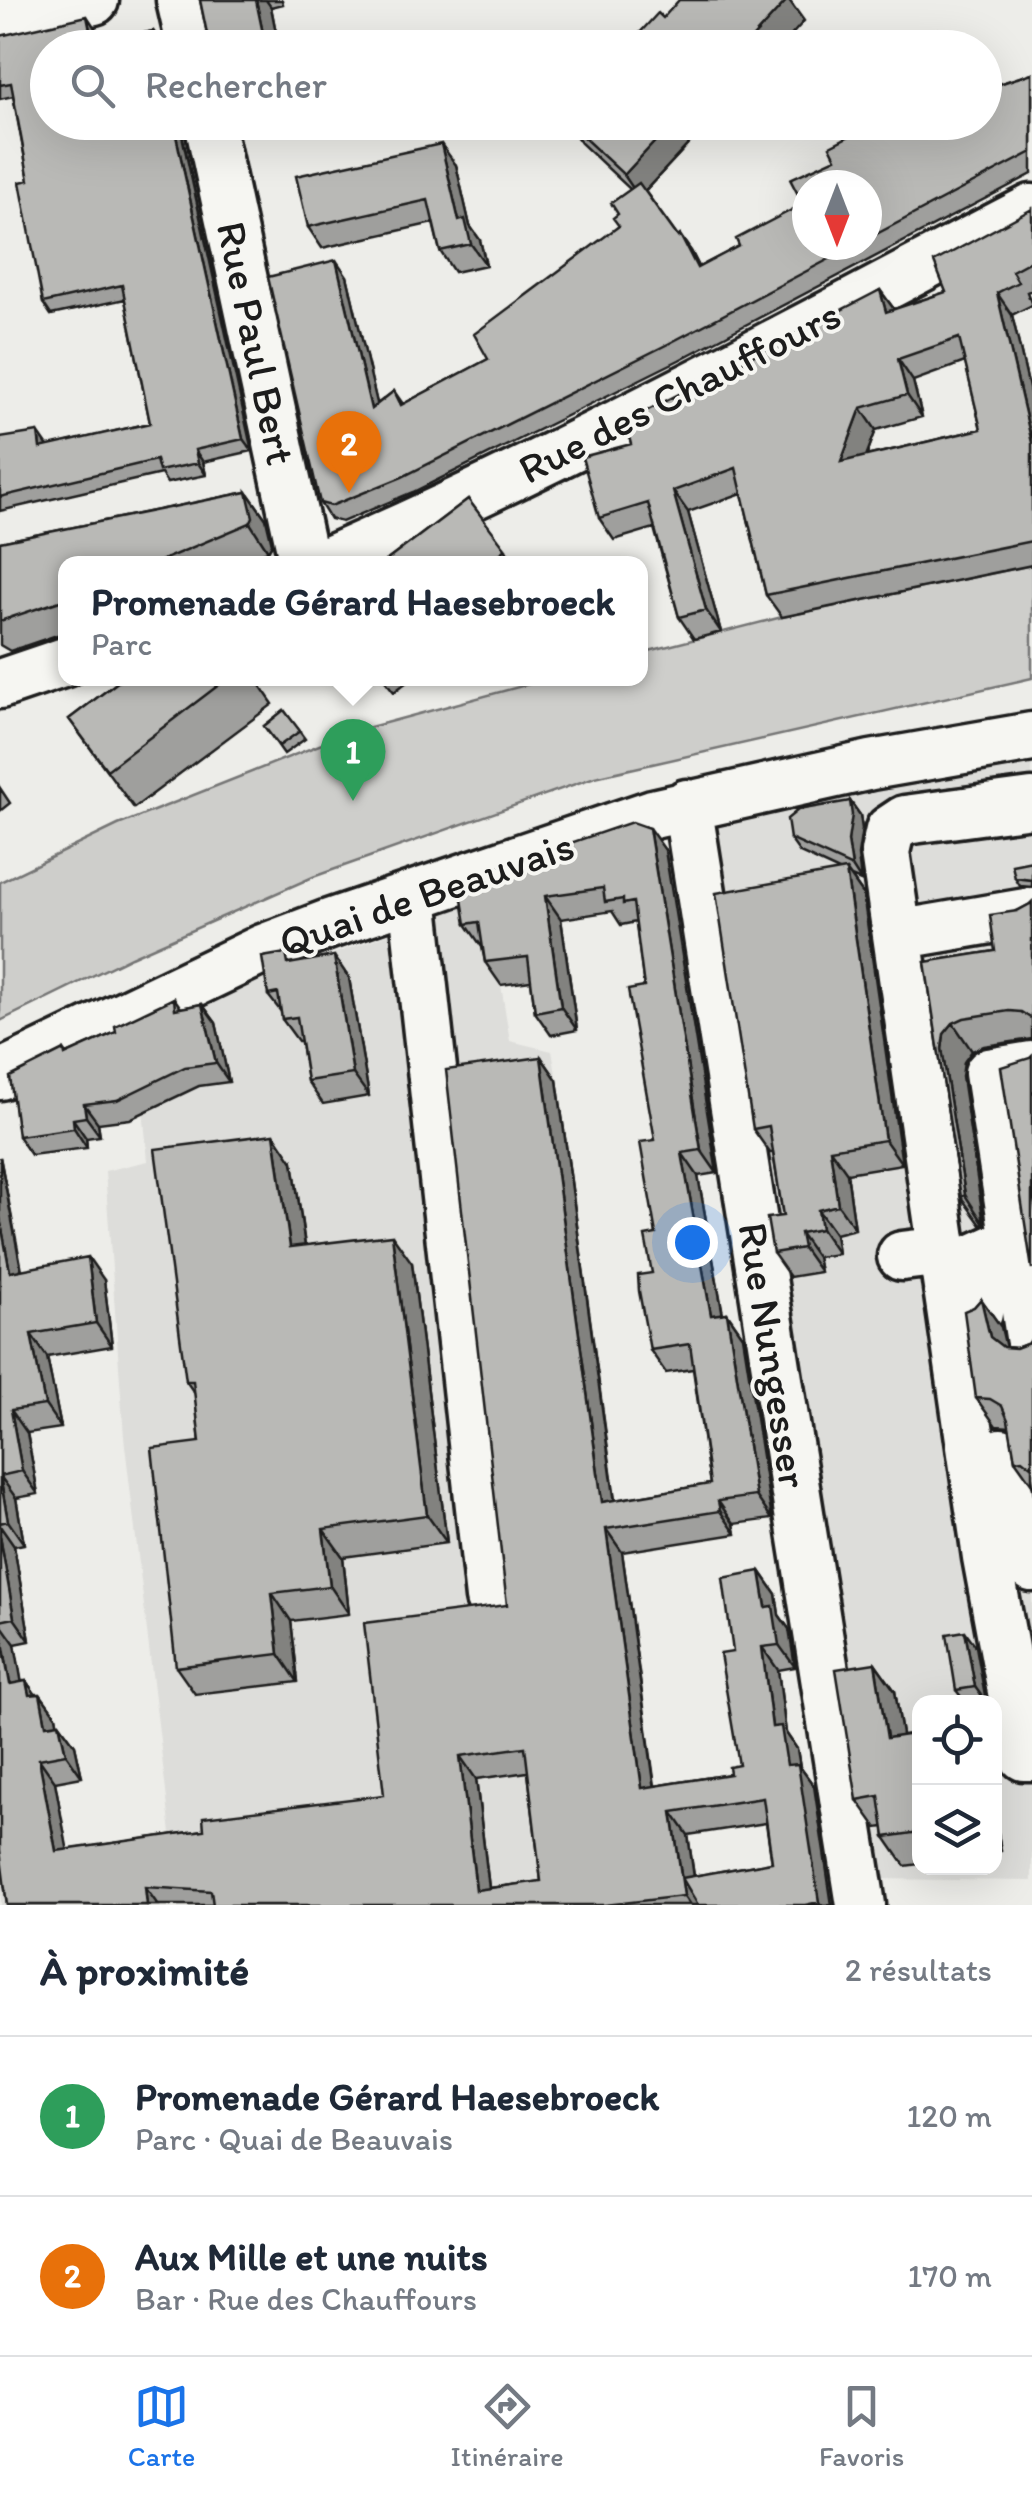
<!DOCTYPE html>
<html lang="fr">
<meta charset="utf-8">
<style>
:root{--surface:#fff;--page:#f6f6f7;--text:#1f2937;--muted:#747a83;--line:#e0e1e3;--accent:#1a73e8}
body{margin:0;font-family:Itim,sans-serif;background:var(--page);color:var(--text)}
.controls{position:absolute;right:30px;bottom:30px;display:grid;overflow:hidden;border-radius:20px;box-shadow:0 10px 40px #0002}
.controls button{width:90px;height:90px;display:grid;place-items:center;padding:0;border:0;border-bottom:2px solid var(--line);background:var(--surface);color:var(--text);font:50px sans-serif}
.compass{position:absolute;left:792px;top:170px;width:90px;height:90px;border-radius:50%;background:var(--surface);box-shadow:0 10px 40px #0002;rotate:180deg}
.you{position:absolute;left:692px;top:1242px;width:35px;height:35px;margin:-25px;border:8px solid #fff;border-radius:50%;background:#1a73e8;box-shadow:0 0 0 15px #1a73e833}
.badge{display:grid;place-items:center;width:65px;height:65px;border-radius:50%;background:var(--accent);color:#fff;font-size:32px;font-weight:700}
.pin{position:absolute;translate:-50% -82px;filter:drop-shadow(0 2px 5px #0008)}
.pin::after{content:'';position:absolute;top:52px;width:35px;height:30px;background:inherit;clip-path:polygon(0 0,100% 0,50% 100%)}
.popup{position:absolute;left:58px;top:556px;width:590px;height:130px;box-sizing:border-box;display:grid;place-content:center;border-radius:20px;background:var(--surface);filter:drop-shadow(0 2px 8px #0005);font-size:32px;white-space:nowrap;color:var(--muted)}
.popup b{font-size:38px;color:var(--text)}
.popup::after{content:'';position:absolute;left:50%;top:100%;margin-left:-20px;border:20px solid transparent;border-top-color:var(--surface)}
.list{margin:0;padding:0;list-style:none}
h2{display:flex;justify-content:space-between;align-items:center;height:130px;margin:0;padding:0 40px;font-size:42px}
h2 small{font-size:32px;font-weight:400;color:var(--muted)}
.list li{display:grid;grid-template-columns:65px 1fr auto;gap:30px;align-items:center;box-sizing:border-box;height:160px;padding:0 40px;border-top:2px solid var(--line)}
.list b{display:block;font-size:38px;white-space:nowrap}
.list p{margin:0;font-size:32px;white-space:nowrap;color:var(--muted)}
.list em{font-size:32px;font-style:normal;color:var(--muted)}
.icon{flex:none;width:55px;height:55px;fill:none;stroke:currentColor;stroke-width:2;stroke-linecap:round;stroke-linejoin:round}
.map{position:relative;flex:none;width:1032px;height:1905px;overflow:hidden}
.search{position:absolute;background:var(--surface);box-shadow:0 10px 40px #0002;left:30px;right:30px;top:30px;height:110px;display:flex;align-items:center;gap:25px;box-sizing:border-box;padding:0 35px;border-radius:55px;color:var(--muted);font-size:38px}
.sheet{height:450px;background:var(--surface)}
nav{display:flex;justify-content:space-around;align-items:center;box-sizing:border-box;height:140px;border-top:2px solid var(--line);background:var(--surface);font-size:28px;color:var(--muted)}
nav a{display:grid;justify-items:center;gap:5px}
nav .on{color:var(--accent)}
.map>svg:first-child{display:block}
.built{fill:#ddddda;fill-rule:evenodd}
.green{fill:#cececb;stroke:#757574;stroke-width:2.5}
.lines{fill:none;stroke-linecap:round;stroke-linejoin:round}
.minor-casing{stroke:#1c1c1c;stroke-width:55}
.minor{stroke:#f6f6f2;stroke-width:48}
.wall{fill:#9f9f9d;stroke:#1c1c1c;stroke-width:2.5;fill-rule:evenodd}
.shaded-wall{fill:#82827f;stroke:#1c1c1c;stroke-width:2.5}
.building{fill:#b9b9b6;stroke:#1c1c1c;stroke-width:2.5;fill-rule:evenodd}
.labels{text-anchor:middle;stroke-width:8;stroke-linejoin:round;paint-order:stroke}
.street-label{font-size:42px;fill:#1c1c1c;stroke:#f6f6f2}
</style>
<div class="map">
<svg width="1032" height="1905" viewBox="0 0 1032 1905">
<rect width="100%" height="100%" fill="#edede9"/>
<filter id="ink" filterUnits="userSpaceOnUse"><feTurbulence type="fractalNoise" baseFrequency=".01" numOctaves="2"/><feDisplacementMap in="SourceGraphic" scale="20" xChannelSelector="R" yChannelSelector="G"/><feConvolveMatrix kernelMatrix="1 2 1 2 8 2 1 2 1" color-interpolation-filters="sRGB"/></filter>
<g filter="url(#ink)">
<path class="built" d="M1032,762V1881L875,1879L716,813ZM920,1702H994V1868H920Z
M487,898L510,1041L552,1051L557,1080L671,1905H1L0,1869L172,1842L124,1437L105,1171L148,1161L136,1038L267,978Z"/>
<path class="green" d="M1032,565V678L595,777L313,877L131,957L0,1021V882L118,825L352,732L548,679L640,678L641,653L782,617Z"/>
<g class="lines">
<defs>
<path id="minor" d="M181,0L192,48
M0,21L94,0
M209,122L304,564
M321,564C564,459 798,331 1032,209
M0,684L65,662
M1032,803L905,820L890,830L885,852L987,1557L1024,1756H1032
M687,804L861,1905
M413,896L490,1598
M897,935L1032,912
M0,1075L263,949L329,924L653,814L871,765L1032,737
M1017,1254L989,1073L1032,1066
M902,1256L943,1251
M978,1313L971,1260L1002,1246L1017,1254L1032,1349
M1001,1453L1010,1504L1027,1528L1032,1567"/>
</defs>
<use href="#minor" class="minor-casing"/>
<use href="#minor" class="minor"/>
</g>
<path class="wall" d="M200,0H282L283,4L271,7L279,48H210Z
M95,28L98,44L153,31L162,43L252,451L203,462L206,475L167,483L161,474L0,511V438L47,445V447L150,423L125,299L51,315L43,303L29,180L13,96L0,99V36Z
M989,61L998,84L1032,73V174L679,360L413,492L342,522L330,519L320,503L347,276L377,404L394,391L403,404L488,359L619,226L618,214L630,189L581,143L566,122H709L645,191L678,237L691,251L699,267L739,246L803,204L836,158ZM867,185V245H807Z
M456,165L470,226L480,240L486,265L454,272L440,251L433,223L322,248L308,227Z
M1032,209V290L1027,292L1032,305L1012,315L1032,401V565L782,617L766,595L742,493L688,512L721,632L694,639L679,617L654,528L614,540L599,518L631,444L880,290L894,309L946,292ZM965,362L981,429L866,456L876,430L922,417L913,381Z
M247,492L266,519L272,544L268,551L237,564H66V632L10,651L0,645V542Z
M468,499L516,564H382Z
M123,678H255L273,704L134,808L69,719Z
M383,678H412L394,692Z
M284,710L305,739L284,754L264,726Z
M0,788L10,803L0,811Z
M850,801L860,815L862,829L858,855L861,881L851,877L863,894L902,1164L847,1173L855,1229L835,1234L838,1254L817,1257L820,1272L790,1277L773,1253L783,1216L773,1153H770L753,1129L839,871L800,853L790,839Z
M665,850L717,1173L698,1176L723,1314L727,1313L743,1336L772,1519L734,1524L736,1534L622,1552L655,1786L730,1774L739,1765L733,1652L760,1571L776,1594L779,1615L789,1629L795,1667L778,1670L786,1733L797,1749L800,1767L814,1786L832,1905H7L0,1850V1157L22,1270L104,1280L112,1346L47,1357L61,1428L27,1433L38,1494L16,1498L24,1544L14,1546L30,1641L15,1644L21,1681H26L35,1694H40L56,1716L57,1723H59L75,1745L82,1777L55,1782L67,1850L204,1830L384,1795L507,1605L541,1057L557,1080L615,1500L710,1484L693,1369L666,1373L650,1350L652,1273L656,1234L655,1140L644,987L636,922L621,925L612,911L561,919L577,1030L551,1035L535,1012L531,981L501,985L485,962L482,947L466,924ZM528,1772L541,1881L489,1888L476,1779ZM766,1823L772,1862L694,1876L688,1835Z
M1032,861V887L1020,886L1015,878Z
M1032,902V1039L984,1046L972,1051L964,1062L962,1077L984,1224L981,1225L961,1197L925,962L995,951L1017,911L1030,904Z
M293,963L349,978L369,1096L323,1104L307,1081L301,1041H298L282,1019V1013L268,995Z
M174,998L181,1008L202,1004L216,1023L229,1082L199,1086L130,1119L98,1123L100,1136L86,1138L87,1148L31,1155L18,1136L64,1050L67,1054L116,1032Z
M293,1162L305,1245L412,1263L447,1543L343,1557L349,1614L291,1621L298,1682L195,1694L176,1667L200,1442L195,1394L186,1381Z
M981,1299L1001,1327L1006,1347L1016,1348L1029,1343L1032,1338V1484L1015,1460L1010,1427L996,1426L976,1398L974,1307Z
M976,1646L986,1702H965L956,1690Z
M875,1663L895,1691L902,1735L920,1733V1864L905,1866L885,1837L884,1827L877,1828L857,1800Z
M994,1810L1001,1851L994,1852Z"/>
<path class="shaded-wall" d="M256,0H266L271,7L279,48H266Z
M787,0H789L804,21L780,48H743Z
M87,16L95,28L99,48L93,45Z
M938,29L948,45L949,48H944Z
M153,31L162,43L163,48H157Z
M984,54L989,61L1005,101L994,86L984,61Z
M173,122H179L252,451L243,439Z
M673,122H709L639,197L624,175Z
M441,144L456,165L470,226L480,240L486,265L471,244L459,221Z
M680,235L691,251L708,284L697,268Z
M336,260L347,276L382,424L371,409Z
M880,290L896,312H886Z
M997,293L1012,315L1032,401V443Z
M898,359L913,381L922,417L907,395Z
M861,408L876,430L856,483L841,462Z
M38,432L47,445L48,460L40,448Z
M195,450L203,462L206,475L198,463Z
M673,491L688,512L721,632L706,610Z
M247,492L266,519L272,544L268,551L250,523Z
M850,801L860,815L862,829L858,855L861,881L852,867L848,841Z
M649,828L665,850L717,1173L701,1150Z
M846,870L863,894L902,1164L885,1140Z
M545,896L561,919L577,1030L561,1007Z
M334,956L349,978L369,1096L353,1074Z
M202,1004L216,1023L229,1082L216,1063Z
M953,1023L972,1051L964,1062L962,1077L984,1224L965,1195L942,1049L944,1034Z
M541,1057L557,1080L618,1525L602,1502Z
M84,1104L98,1123L100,1136L86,1117Z
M73,1119L86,1138L87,1148L74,1128Z
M274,1134L293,1162L309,1275L290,1247Z
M830,1149L847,1173L855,1229L838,1205Z
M682,1153L698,1176L727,1338L711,1315Z
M0,1157L26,1295L10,1272L0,1218Z
M818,1210L835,1234L838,1254L821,1229Z
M800,1233L817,1257L820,1272L803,1248Z
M392,1235L412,1263L447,1543L427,1515Z
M88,1257L104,1280L112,1346L96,1323Z
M981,1299L1001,1327L1010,1365L990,1337Z
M727,1313L743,1336L772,1519L756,1496Z
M31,1334L47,1357L61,1428L45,1405Z
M11,1410L27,1433L38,1494L22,1471Z
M0,1476L16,1498L24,1544L8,1521Z
M718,1501L734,1524L736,1534L720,1511Z
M0,1526L14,1546L30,1641L14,1618L0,1536Z
M323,1529L343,1557L349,1614L330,1586Z
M606,1529L622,1552L658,1811L642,1788Z
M760,1571L776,1594L779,1615L789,1629L795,1667L779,1645L766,1607Z
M272,1593L291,1621L298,1682L279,1654Z
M0,1623L15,1644L26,1707L10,1684Z
M965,1631L976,1646L986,1702L975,1687Z
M762,1647L778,1670L786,1733L797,1749L800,1767L814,1786L832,1905H821L819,1902L772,1727Z
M875,1663L895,1691L907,1766L887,1738Z
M26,1681L42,1703L29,1695Z
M40,1694L56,1716L62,1748L46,1725Z
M59,1723L75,1745L82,1777L66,1754Z
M460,1756L476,1779L491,1905L476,1890Z
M39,1759L55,1782L72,1874L56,1851Z
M994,1810L1001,1851L994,1842Z
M672,1812L688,1835L698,1905H690L684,1896Z
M145,1887L158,1905H147Z"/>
<path class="building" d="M200,0H256L266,48H210Z
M679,0H787L743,48H626L658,13L663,18Z
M87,16L93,45L153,31L157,48H48V122H173L243,439L195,450L198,463L159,471L156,460L0,497V438L38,432L40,448L150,423L122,285L43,303L20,182L29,180L11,83L0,85V36Z
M938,29L944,48H902Z
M984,61L994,86L1032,73V152L867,239V185H807V245H856L668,344L402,477L331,506L320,503L268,277L336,260L371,409L394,391L401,405L488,359L474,334L619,226L613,218L618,214L611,203L639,183L678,237L680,235L697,268L739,246L736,239L803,204L790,179L836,158L830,146L859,131L854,122H984Z
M567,122H673L624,175Z
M441,144L459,221L465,219L471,244L440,251L428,200L308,227L296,176Z
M1032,209V260L1012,271L1018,282L997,293L1032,443V541L766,595L736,468L673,491L706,610L679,617L648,503L599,518L582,457L631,444L625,422L880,290L886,312L946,292L934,262ZM959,338L981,429L841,462L861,408L907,395L898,359Z
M247,492L253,517L250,523L153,564H66V599L0,621V542Z
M468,499L506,549L487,564H382Z
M123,678H228L107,770L69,719Z
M284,710L300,731L279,746L264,726Z
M850,801L852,815L848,841L852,867L790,839L787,819L798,810Z
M632,822L649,828L701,1150L682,1153L711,1315L727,1313L756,1496L718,1501L720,1511L606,1529L642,1788L730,1774L729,1767L739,1765L720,1654L733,1652L723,1578L760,1571L766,1607L773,1606L779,1645L762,1647L772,1727L781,1726L787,1765L798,1764L819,1902L805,1905H698L682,1878L772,1862L763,1798L672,1812L684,1896L605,1905H213L211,1891L145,1887L147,1905H7L0,1850V1629L10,1684L26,1681L29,1695L40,1694L46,1725L59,1723L66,1754L39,1759L56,1851L204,1830L203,1817L384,1795L364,1623L507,1605L446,1070L541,1057L602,1502L710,1484L690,1344L650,1350L639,1291L638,1275L652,1273L645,1236L656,1234L640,1142L655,1140L628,990L644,987L633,902L623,904V899L605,902L603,888L545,896L561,1007L535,1012L528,957L485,962L479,922L466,924L459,881ZM525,1747L541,1881L476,1890L460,1756Z
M1032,861V880L1015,878L1012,865Z
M846,870L885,1140L830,1149L838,1205L818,1210L821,1229L800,1233L803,1248L773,1253L767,1218L783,1216L769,1126L753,1129L716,893Z
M1032,902V1019L1021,1012L1009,1011L964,1018L953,1023L944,1034L942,1049L965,1195L961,1197L925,962L995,951L990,915L1017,911L1030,904Z
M286,953L288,964L334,956L353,1074L307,1081L297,1017L282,1019L278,993L268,995L262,957Z
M174,998L175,1009L202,1004L216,1063L185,1067L117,1100L84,1104L86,1117L73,1119L74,1128L18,1136L10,1077L64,1050L65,1055L116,1032L115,1026Z
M1032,1056V1269L1001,1067L1030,1058Z
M274,1134L290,1247L392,1235L427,1515L323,1529L330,1586L272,1593L279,1654L176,1667L152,1448L200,1442L193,1381H186L155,1149Z
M0,1218L10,1272L88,1257L96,1323L31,1334L45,1405L11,1410L22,1471L0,1476Z
M981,1299L990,1337L1003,1347L1016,1348L1029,1343L1032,1338V1467L1022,1459L1015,1460L1008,1420L1002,1406L990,1399L976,1398L964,1311L974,1307Z
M0,1477L8,1521L0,1523Z
M0,1536L14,1618L0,1621Z
M965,1631L975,1687L956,1690L947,1634Z
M875,1663L887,1738L920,1733V1832L885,1837L879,1796L857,1800L836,1669Z"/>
</g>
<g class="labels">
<g class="street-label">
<text transform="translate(257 343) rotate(78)" y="15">Rue Paul Bert</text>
<text transform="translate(679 391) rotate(-27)" y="15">Rue des Chauffours</text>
<text transform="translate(426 893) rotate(-19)" y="15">Quai de Beauvais</text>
<text transform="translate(774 1355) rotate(81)" y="15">Rue Nungesser</text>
</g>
</g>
</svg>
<div class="controls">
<button><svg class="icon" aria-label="locate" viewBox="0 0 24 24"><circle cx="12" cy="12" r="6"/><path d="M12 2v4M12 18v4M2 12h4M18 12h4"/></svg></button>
<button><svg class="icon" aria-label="layers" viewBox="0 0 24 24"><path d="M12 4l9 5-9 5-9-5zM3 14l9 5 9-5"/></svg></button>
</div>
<svg class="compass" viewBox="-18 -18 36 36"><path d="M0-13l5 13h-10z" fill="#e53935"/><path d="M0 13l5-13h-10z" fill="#747a83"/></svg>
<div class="you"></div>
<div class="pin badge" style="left:353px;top:801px;background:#2e9e5b">1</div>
<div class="popup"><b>Promenade Gérard Haesebroeck</b>Parc</div>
<div class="pin badge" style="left:349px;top:493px;background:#e8710a">2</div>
<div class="search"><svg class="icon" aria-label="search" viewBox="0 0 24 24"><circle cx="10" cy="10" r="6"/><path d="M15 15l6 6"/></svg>Rechercher</div>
</div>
<section class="sheet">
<h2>À proximité<small>2 résultats</small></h2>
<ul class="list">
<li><span class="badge" style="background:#2e9e5b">1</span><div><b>Promenade Gérard Haesebroeck</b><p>Parc · Quai de Beauvais</p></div><em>120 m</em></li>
<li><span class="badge" style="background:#e8710a">2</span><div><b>Aux Mille et une nuits</b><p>Bar · Rue des Chauffours</p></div><em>170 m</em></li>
</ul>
</section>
<nav>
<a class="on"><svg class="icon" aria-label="map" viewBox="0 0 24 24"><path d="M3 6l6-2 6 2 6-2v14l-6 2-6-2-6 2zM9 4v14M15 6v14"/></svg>Carte</a>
<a><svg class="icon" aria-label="directions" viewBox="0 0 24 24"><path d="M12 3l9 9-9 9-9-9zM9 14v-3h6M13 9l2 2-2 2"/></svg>Itinéraire</a>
<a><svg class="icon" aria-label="saved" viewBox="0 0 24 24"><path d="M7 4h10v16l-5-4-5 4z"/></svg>Favoris</a>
</nav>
